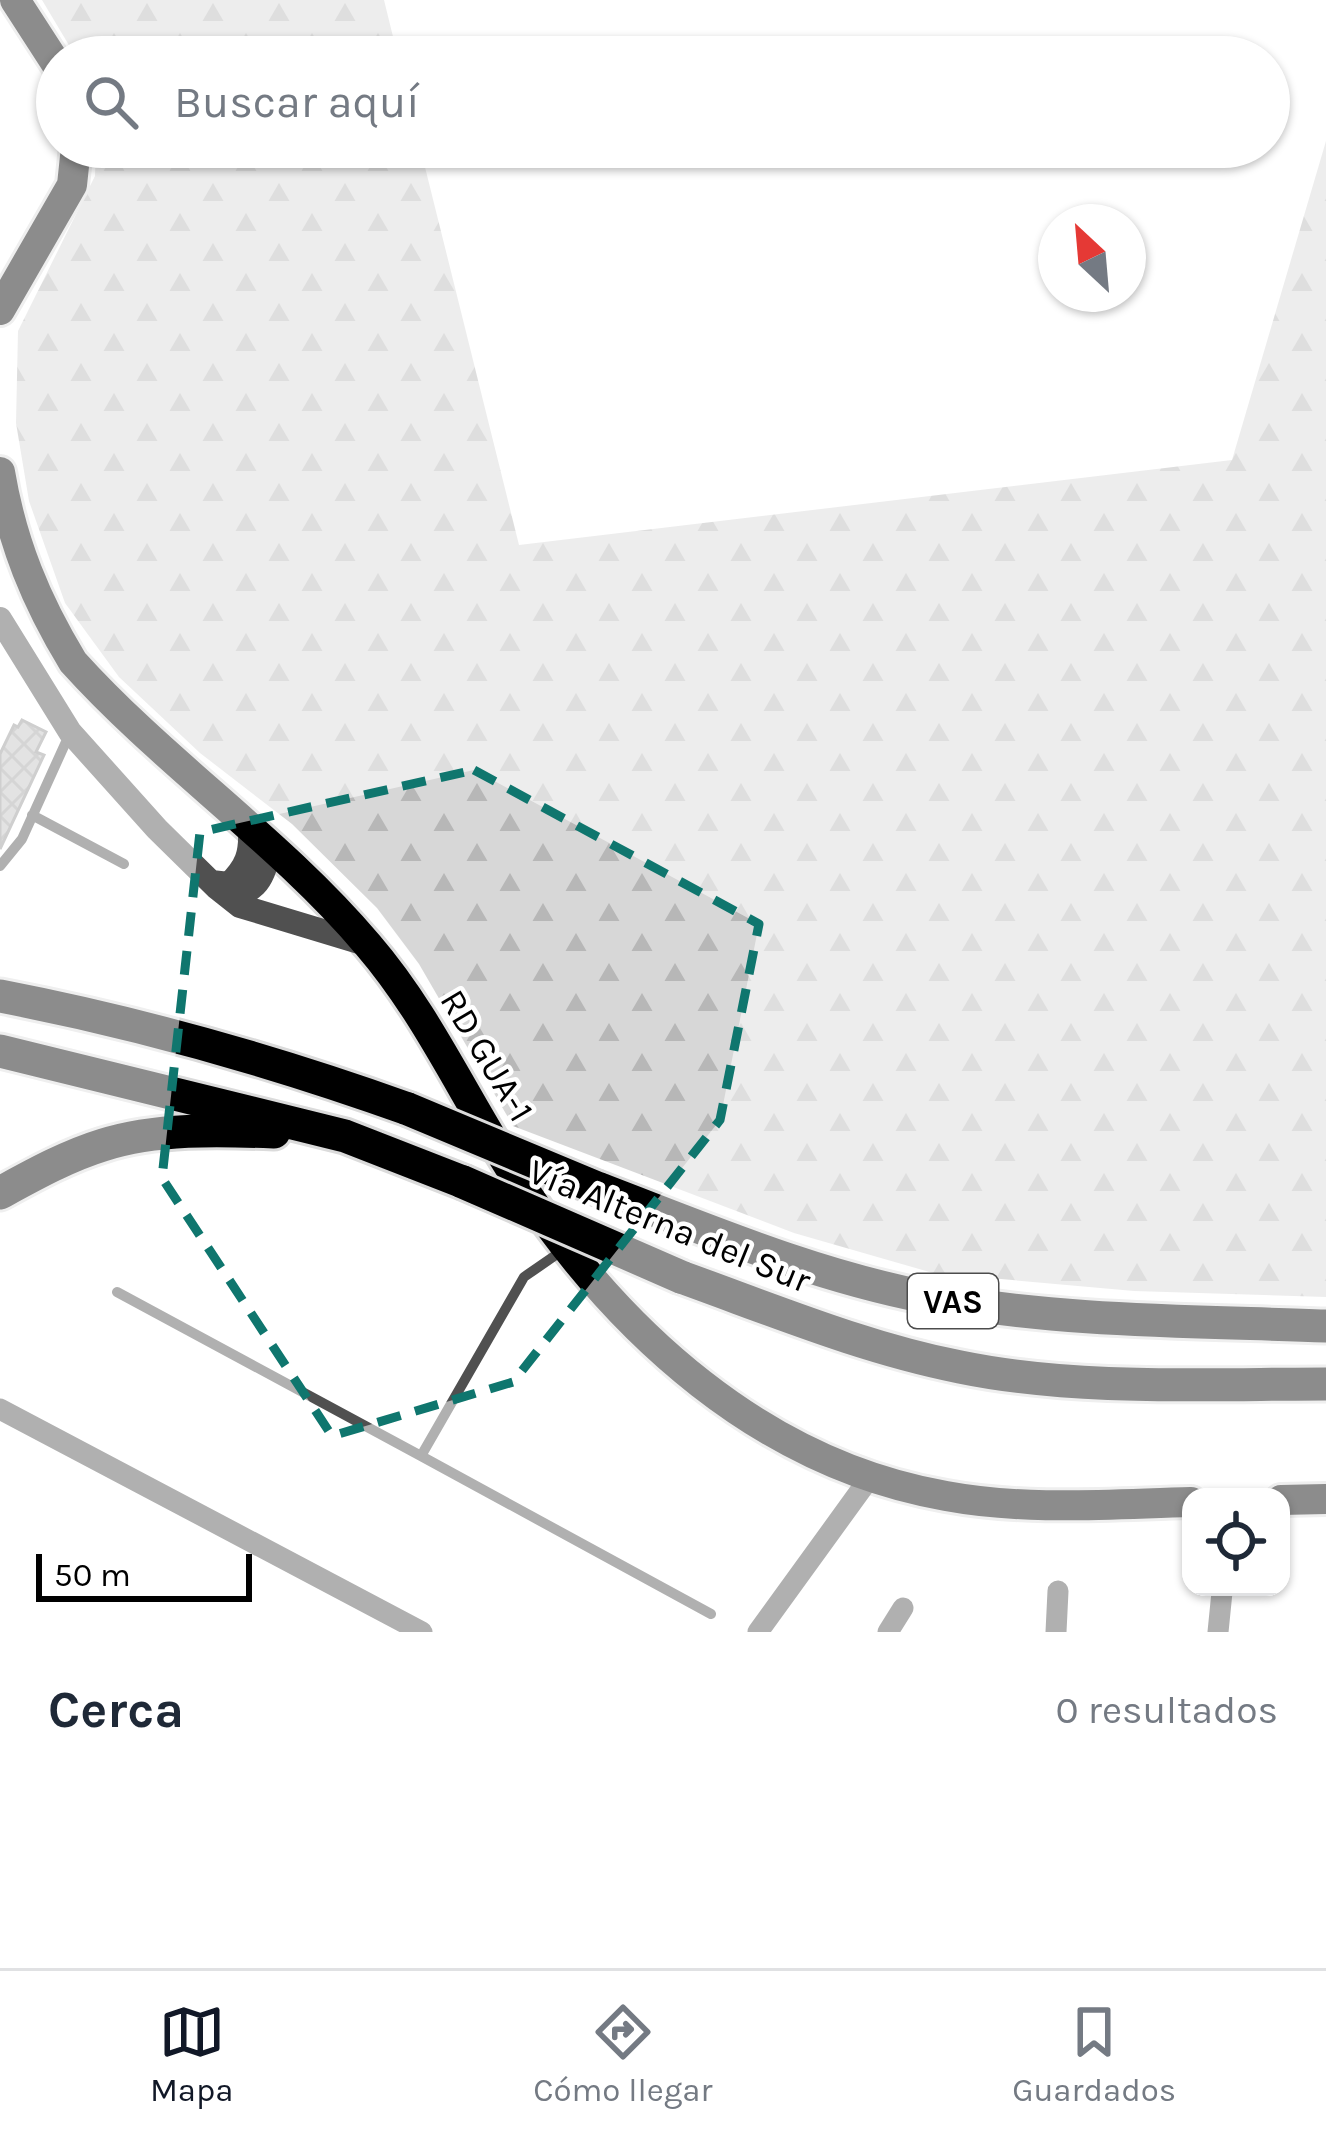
<!DOCTYPE html>
<html lang="es">
<meta charset="utf-8">
<style>
:root{--surface:#fff;--page:#f6f6f7;--text:#1f2937;--muted:#747a83;--line:#e0e1e3;--accent:#111827}
body{margin:0;font-family:Karla,sans-serif;background:var(--page);color:var(--text)}
.controls{position:absolute;right:36px;bottom:36px;display:grid;overflow:hidden;border-radius:24px;box-shadow:0 3px 9px #0004}
.controls button{width:108px;height:108px;display:grid;place-items:center;padding:0;border:0;border-bottom:3px solid var(--line);background:var(--surface);color:var(--text);font:60px sans-serif}
.compass{position:absolute;left:1038px;top:204px;width:108px;height:108px;border-radius:50%;background:var(--surface);box-shadow:0 3px 9px #0004;rotate:334deg}
.scale{position:absolute;left:36px;bottom:30px;width:216px;box-sizing:border-box;padding-left:12px;border:6px solid #000;border-top:0;font-size:33px;line-height:42px;white-space:nowrap;color:#000;-webkit-text-stroke:9px #fff;paint-order:stroke}
.list{margin:0;padding:0;list-style:none}
h2{display:flex;justify-content:space-between;align-items:center;height:156px;margin:0;padding:0 48px;font-size:51px}
h2 small{font-size:39px;font-weight:400;color:var(--muted)}
.icon{flex:none;width:66px;height:66px;fill:none;stroke:currentColor;stroke-width:2;stroke-linecap:round;stroke-linejoin:round}
.map{position:relative;flex:none;width:1326px;height:1632px;overflow:hidden}
.search{position:absolute;background:var(--surface);box-shadow:0 3px 9px #0004;left:36px;right:36px;top:36px;height:132px;display:flex;align-items:center;gap:30px;box-sizing:border-box;padding:0 42px;border-radius:66px;color:var(--muted);font-size:45px}
.sheet{height:336px;background:var(--surface)}
nav{display:flex;justify-content:space-around;align-items:center;box-sizing:border-box;height:168px;border-top:3px solid var(--line);background:var(--surface);font-size:33px;color:var(--muted)}
nav a{display:grid;justify-items:center;gap:6px}
nav .on{color:var(--accent)}
.map>svg:first-child{display:block}
.forest{fill:url(#forest-firs)}
.building{fill:url(#building-cross-hatch);stroke:#949494;stroke-width:3}
.lines{fill:none;stroke-linecap:round;stroke-linejoin:round}
.primary-casing{stroke:#dbdbdb;stroke-width:36}
.trunk-casing{stroke:#dbdbdb;stroke-width:39}
.service{stroke:#505050;stroke-width:10}
.minor{stroke:#505050;stroke-width:21}
.tertiary{stroke:#505050;stroke-width:24}
.primary{stroke:#000;stroke-width:30}
.trunk{stroke:#000;stroke-width:33}
.trunk-bridge-casing{stroke:#dbdbdb;stroke-width:39;stroke-linecap:butt}
.trunk-bridge{stroke:#000;stroke-width:33}
.marked{fill:none;stroke:#0f766e;stroke-width:9;stroke-dasharray:24 15;stroke-linejoin:round}
.labels{text-anchor:middle;stroke-width:9;stroke-linejoin:round;paint-order:stroke}
.shield{fill:#fff;stroke:#4c4c4c;stroke-width:3}
.shield-label{font-size:33px;font-weight:bold;fill:#000}
.street-label{font-size:36px;fill:#000;stroke:#fff}
</style>
<div class="map">
<svg width="1326" height="1632" viewBox="0 0 1326 1632">
<defs>
<pattern id="forest-firs" width="22" height="20" patternUnits="userSpaceOnUse" patternTransform="scale(3)"><rect width="22" height="20" fill="#d7d7d7"/><path d="M5 1l3.5 6h-7zM16 11l3.5 6h-7z" fill="#b7b7b7"/></pattern>
<pattern id="building-cross-hatch" width="8" height="8" patternUnits="userSpaceOnUse" patternTransform="scale(3)"><rect width="8" height="8" fill="#c0c0c0"/><path d="M0 0l8 8M0 8l8-8" fill="none" stroke="#a3a3a3"/></pattern>
</defs>
<rect width="100%" height="100%" fill="#fff"/>
<path class="forest" d="M42,0H384L398,57H76Z
M1326,141V1297L1134,1291L933,1273L794,1233L513,1126L419,964L377,908L292,824L200,753L119,677L65,603L29,501L16,423L18,331L95,176L96,147H420L519,545L1232,460Z"/>
<path class="building" d="M22,720L46,732L36,752L44,755L0,849V754L14,725L18,727Z"/>
<g class="lines">
<defs>
<path id="primary" d="M15,0L57,65
M0,310L72,185L76,147
M0,472C12,543 36,601 73,662C164,763 280,841 368,945C430,1017 467,1104 519,1182C619,1333 762,1464 946,1496C1027,1511 1110,1504 1191,1502
M1281,1500L1326,1499"/>
<path id="trunk" d="M0,996C140,1023 274,1061 408,1109
M0,1051L345,1136L463,1182
M597,1188C705,1229 812,1275 926,1297C1057,1322 1193,1321 1326,1326
M0,1193C33,1175 67,1156 103,1145C156,1128 219,1130 274,1132
M681,1277C773,1310 864,1348 960,1367C1076,1391 1208,1384 1326,1384"/>
</defs>
<use href="#primary" class="primary-casing"/>
<use href="#trunk" class="trunk-casing"/>
<path class="service" d="M32,815L124,864
M0,866L22,839L70,733
M117,1292L421,1456L524,1277L563,1250
M421,1456L711,1614"/>
<path class="minor" d="M0,1409L422,1632
M758,1632L871,1476
M888,1632L903,1608
M1056,1632L1058,1591
M1218,1632L1222,1592"/>
<path class="tertiary" d="M0,619L70,732L157,829L216,887L240,906L369,945
M211,882L229,884C247,866 251,854 250,830
M218,888C253,902 264,880 270,848"/>
<use href="#primary" class="primary"/>
<use href="#trunk" class="trunk"/>
<defs>
<path id="trunk-bridge" d="M408,1109L597,1188
M463,1182L681,1277"/>
</defs>
<use href="#trunk-bridge" class="trunk-bridge-casing"/>
<use href="#trunk-bridge" class="trunk-bridge"/>
</g>
<path d="M0 0H1326V1632H0ZM474,770L759,924L720,1120L513,1382L332,1436L162,1178L200,832Z" fill="#fff" fill-opacity=".55" fill-rule="evenodd"/>
<path class="marked" d="M474,770L759,924L720,1120L513,1382L332,1436L162,1178L200,832Z"/>
<g class="labels">
<rect class="shield" x="908" y="1274" width="90" height="54" rx="9"/>
<g class="shield-label">
<text x="953" y="1313">VAS</text>
</g>
<g class="street-label">
<text transform="translate(488 1055) rotate(59)" y="13">RD GUA-1</text>
<text transform="translate(670 1225) rotate(22)" y="13">Vía Alterna del Sur</text>
</g>
</g>
</svg>
<div class="controls">
<button><svg class="icon" aria-label="locate" viewBox="0 0 24 24"><circle cx="12" cy="12" r="6"/><path d="M12 2v4M12 18v4M2 12h4M18 12h4"/></svg></button>
</div>
<svg class="compass" viewBox="-18 -18 36 36"><path d="M0-13l5 13h-10z" fill="#e53935"/><path d="M0 13l5-13h-10z" fill="#747a83"/></svg>
<div class="scale">50 m</div>
<div class="search"><svg class="icon" aria-label="search" viewBox="0 0 24 24"><circle cx="10" cy="10" r="6"/><path d="M15 15l6 6"/></svg>Buscar aquí</div>
</div>
<section class="sheet">
<h2>Cerca<small>0 resultados</small></h2>
<ul class="list">
</ul>
</section>
<nav>
<a class="on"><svg class="icon" aria-label="map" viewBox="0 0 24 24"><path d="M3 6l6-2 6 2 6-2v14l-6 2-6-2-6 2zM9 4v14M15 6v14"/></svg>Mapa</a>
<a><svg class="icon" aria-label="directions" viewBox="0 0 24 24"><path d="M12 3l9 9-9 9-9-9zM9 14v-3h6M13 9l2 2-2 2"/></svg>Cómo llegar</a>
<a><svg class="icon" aria-label="saved" viewBox="0 0 24 24"><path d="M7 4h10v16l-5-4-5 4z"/></svg>Guardados</a>
</nav>
